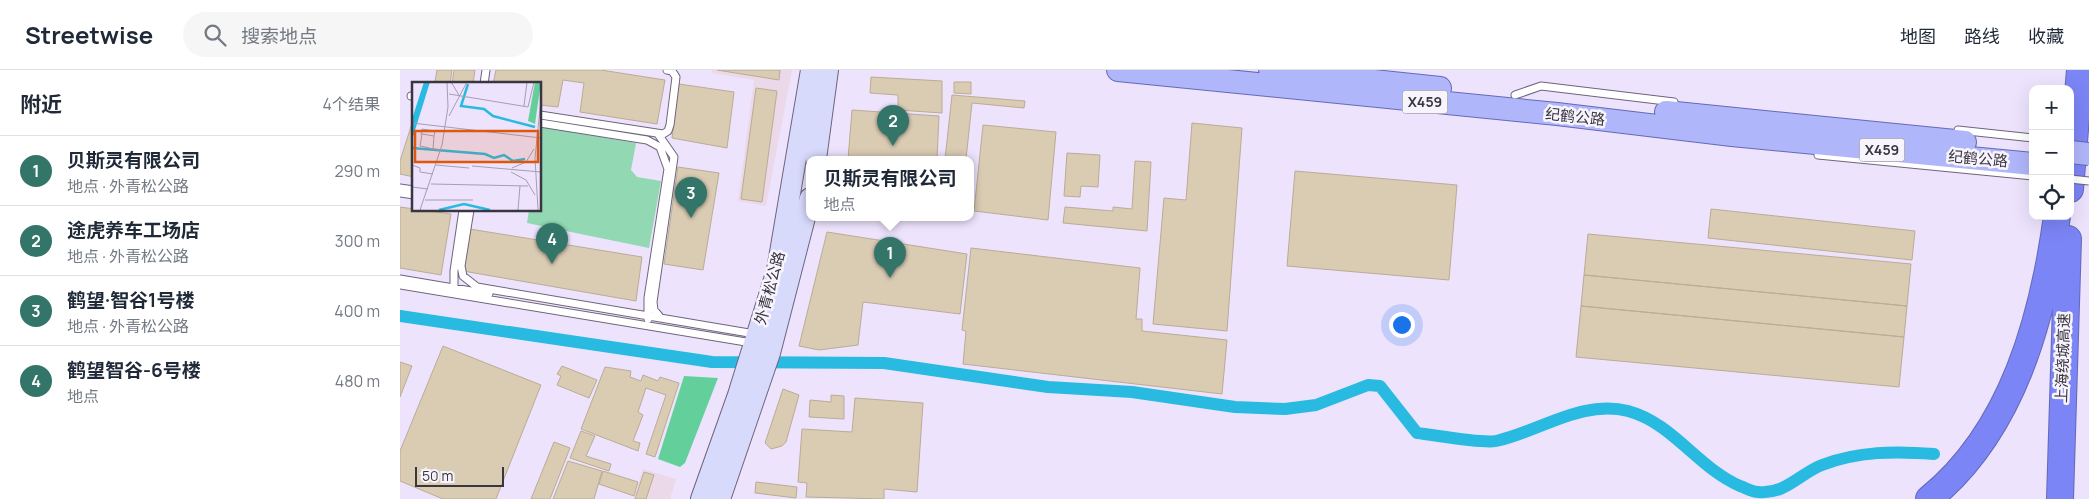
<!DOCTYPE html>
<html lang="zh">
<meta charset="utf-8">
<style>
:root{--surface:#fff;--page:#f6f6f7;--text:#1f2937;--muted:#747a83;--line:#e0e1e3;--accent:#337669}
body{margin:0;font-family:Manrope,"Noto Sans SC",sans-serif;background:var(--page);color:var(--text)}
.controls{position:absolute;right:15px;top:15px;display:grid;overflow:hidden;border-radius:10px;box-shadow:0 5px 20px #0002}
.controls button{width:45px;height:45px;display:grid;place-items:center;padding:0;border:0;border-bottom:1px solid var(--line);background:var(--surface);color:var(--text);font:25px sans-serif}
.scale{position:absolute;left:15px;bottom:12px;width:89px;box-sizing:border-box;padding-left:5px;border:2px solid #3a3640;border-top:0;font-size:14px;line-height:18px;white-space:nowrap;color:#3a3640;-webkit-text-stroke:4px #f8f4fe;paint-order:stroke}
.you{position:absolute;left:1001px;top:254px;width:18px;height:18px;margin:-12px;border:4px solid #fff;border-radius:50%;background:#1a73e8;box-shadow:0 0 0 8px #1a73e833}
.badge{display:grid;place-items:center;width:32px;height:32px;border-radius:50%;background:var(--accent);color:#fff;font-size:16px;font-weight:700}
.pin{position:absolute;translate:-50% -41px;filter:drop-shadow(0 1px 2px #0008)}
.pin::after{content:'';position:absolute;top:26px;width:18px;height:15px;background:inherit;clip-path:polygon(0 0,100% 0,50% 100%)}
.popup{position:absolute;left:406px;top:86px;width:168px;height:65px;box-sizing:border-box;display:grid;place-content:center;border-radius:10px;background:var(--surface);filter:drop-shadow(0 1px 4px #0005);font-size:16px;white-space:nowrap;color:var(--muted)}
.popup b{font-size:19px;color:var(--text)}
.popup::after{content:'';position:absolute;left:50%;top:100%;margin-left:-10px;border:10px solid transparent;border-top-color:var(--surface)}
.list{margin:0;padding:0;list-style:none}
h2{display:flex;justify-content:space-between;align-items:center;height:65px;margin:0;padding:0 20px;font-size:21px}
h2 small{font-size:16px;font-weight:400;color:var(--muted)}
.list li{display:grid;grid-template-columns:32px 1fr auto;gap:15px;align-items:center;box-sizing:border-box;height:70px;padding:0 20px;border-top:1px solid var(--line)}
.list b{display:block;font-size:19px;white-space:nowrap}
.list p{margin:0;font-size:16px;white-space:nowrap;color:var(--muted)}
.list em{font-size:16px;font-style:normal;color:var(--muted)}
.icon{flex:none;width:28px;height:28px;fill:none;stroke:currentColor;stroke-width:2;stroke-linecap:round;stroke-linejoin:round}
.map{position:relative;flex:none;width:1689px;height:429px;overflow:hidden}
header{display:flex;align-items:center;gap:30px;box-sizing:border-box;height:70px;padding:0 25px;background:var(--surface);border-bottom:1px solid var(--line)}
header strong{font-size:24px}
nav{display:flex;gap:28px;margin-inline-start:auto;font-size:18px}
.search{width:350px;height:45px;background:var(--page);display:flex;align-items:center;gap:12px;box-sizing:border-box;padding:0 18px;border-radius:28px;color:var(--muted);font-size:19px}
main{display:flex}
aside{flex:1;background:var(--surface)}
.map>svg:first-child{display:block}
.commercial{fill:#ebd8e8}
.green{fill:#91d8b3}
.forest{fill:#63d09c}
.lines{fill:none;stroke-linecap:round;stroke-linejoin:round}
.canal{stroke:#28bae0;stroke-width:12}
.building{fill:#dacbb3;stroke:#baac95}
.lane-casing{stroke:#6e657b;stroke-width:9}
.secondary-casing{stroke:#6e657b;stroke-width:22}
.primary-casing{stroke:#6569b6;stroke-width:24}
.highway-casing{stroke:#6569b6;stroke-width:28}
.lane{stroke:#fff;stroke-width:7}
.secondary{stroke:#d8dafc;stroke-width:20}
.primary{stroke:#b0b6fa;stroke-width:22}
.highway{stroke:#7c85f6;stroke-width:26}
.lane-bridge-casing{stroke:#6e657b;stroke-width:9;stroke-linecap:butt}
.primary-bridge-casing{stroke:#6569b6;stroke-width:24;stroke-linecap:butt}
.lane-bridge{stroke:#fff;stroke-width:7}
.primary-bridge{stroke:#b0b6fa;stroke-width:22}
.labels{text-anchor:middle;stroke-width:5;stroke-linejoin:round;paint-order:stroke}
.shield{fill:#f8f4fe;stroke:#736f79;stroke-width:1}
.shield-label{font-size:14px;font-weight:bold;fill:#3a3640}
.street-label{font-size:15px;fill:#3a3640;stroke:#f8f4fe}
.inset-river{fill:none;stroke:#28bae0;stroke-width:2.5}
.inset-road{fill:none;stroke:#a59eb1;stroke-width:1}
.view{fill:#df570f;fill-opacity:0.15;stroke:#df570f;stroke-width:2.5}
.inset-edge{fill:none;stroke:#3a3640;stroke-width:2.5}
</style>
<header>
<strong>Streetwise</strong>
<div class="search"><svg class="icon" aria-label="search" viewBox="0 0 24 24"><circle cx="10" cy="10" r="6"/><path d="M15 15l6 6"/></svg>搜索地点</div>
<nav><a>地图</a><a>路线</a><a>收藏</a></nav>
</header>
<main>
<aside>
<h2>附近<small>4个结果</small></h2>
<ul class="list">
<li><span class="badge">1</span><div><b>贝斯灵有限公司</b><p>地点 · 外青松公路</p></div><em>290 m</em></li>
<li><span class="badge">2</span><div><b>途虎养车工场店</b><p>地点 · 外青松公路</p></div><em>300 m</em></li>
<li><span class="badge">3</span><div><b>鹤望·智谷1号楼</b><p>地点 · 外青松公路</p></div><em>400 m</em></li>
<li><span class="badge">4</span><div><b>鹤望智谷-6号楼</b><p>地点</p></div><em>480 m</em></li>
</ul>
</aside>
<div class="map">
<svg width="1689" height="429" viewBox="0 0 1689 429">
<rect width="100%" height="100%" fill="#ede3fd"/>
<path class="commercial" d="M312,0H392L366,136L338,131L354,10L312,3Z
M243,399L276,409L270,429H234Z"/>
<path class="green" d="M141,57L236,73L231,100L237,107L261,111L249,178L127,153L129,140H140Z"/>
<path class="forest" d="M284,306L318,308L285,393L280,397L258,389Z"/>
<g class="lines">
<path class="canal" d="M0,246L312,292L484,293L648,317L732,322L835,337L885,339L916,335L968,315L980,316L1017,363C1035,365 1082,374 1096,371C1138,362 1183,329 1228,341C1273,353 1298,398 1340,416C1346,418 1352,422 1358,422C1385,425 1399,404 1422,395C1458,381 1496,381 1534,384"/>
</g>
<path class="building" d="M37,0H52L50,14L35,11Z
M54,0H75L73,14H52Z
M96,0H201L265,10L257,54L180,42L184,13L163,10L158,37L140,35V14H93Z
M317,0H380L379,10Z
M471,7L542,11V43L498,40V25L470,23Z
M554,12H571V24L554,23Z
M279,14L334,22L327,78L272,68Z
M356,18L377,21L362,132L341,129Z
M552,25L625,31L624,38L572,33L566,89H545Z
M452,40L539,46L537,89H448Z
M14,47V107L0,104V91Z
M792,53L842,58L827,261L753,254L764,128L786,130Z
M583,55L656,62L648,150L574,141Z
M667,83L700,85L698,117L681,116L680,127L664,126Z
M735,91L751,92L747,161L663,153L665,137L713,141V137L732,139Z
M278,97L319,103L303,200L264,194Z
M895,101L1057,115L1049,210L887,196Z
M0,137L51,144L41,205L0,198Z
M1311,139L1515,161L1512,190L1308,168Z
M70,159L242,187L236,231L63,201Z
M427,162L567,184L560,244L463,232L458,275L419,280L399,276Z
M1188,164L1511,194L1507,236L1184,205Z
M571,178L740,198L736,249H742V261L827,270L822,324L563,294L566,261L562,260Z
M1184,205L1507,236L1504,267L1181,236Z
M1181,236L1504,267L1499,317L1176,287Z
M43,276L141,315L96,429H43L0,411V381Z
M0,292L12,296L0,327Z
M162,296L197,310L189,328L157,315L161,306L157,304Z
M205,297L231,301L230,307L241,311L243,305L258,311L260,307L279,313L255,387L246,384L266,325L246,318L238,342L243,345L233,371L240,373L238,381L181,359Z
M383,319L399,325L386,372L382,376L371,379L365,373Z
M431,325L444,326V349L409,347L410,330L431,332Z
M455,328L523,333L517,422L484,419V429L406,427L407,413L398,412L402,359L452,362Z
M181,361L195,366L186,386L211,394L209,401L170,388Z
M154,372L170,378L150,429H131Z
M168,391L202,401L194,429H153Z
M203,401L238,412L234,426L199,414Z
M244,402L254,405L246,429H235Z
M356,412L397,417L396,428L355,423Z"/>
<g class="lines">
<defs>
<path id="lane" d="M84,14L86,0
M1115,25L1141,16L1274,32
M11,26H14
M140,45L263,64L268,61L270,55L276,7L272,1L267,0
M140,53L247,70L260,77L268,99L248,228V249
M1558,60L1633,68
M258,64L274,87L253,232L254,240L260,247
M1418,85L1633,106
M0,118L14,120
M0,123L14,125
M70,140L61,196L63,206L77,217L355,264
M0,209L89,224
M0,215L352,273
M54,221V201L63,140"/>
<path id="secondary" d="M416,89L428,0
M301,429L338,325L377,200L411,0
M320,429L370,283L410,128"/>
<path id="primary" d="M718,0L1157,44L1332,65L1633,94
M870,0L1040,18
M1266,42L1565,72"/>
<path id="highway" d="M1670,119L1680,0
M1529,429C1613,361 1643,248 1657,146
M1660,429L1668,169"/>
</defs>
<use href="#lane" class="lane-casing"/>
<use href="#secondary" class="secondary-casing"/>
<use href="#primary" class="primary-casing"/>
<use href="#highway" class="highway-casing"/>
<use href="#lane" class="lane"/>
<use href="#secondary" class="secondary"/>
<use href="#primary" class="primary"/>
<use href="#highway" class="highway"/>
<defs>
<path id="lane-bridge" d="M1670,109L1689,111"/>
<path id="primary-bridge" d="M1670,82L1689,84"/>
</defs>
<use href="#lane-bridge" class="lane-bridge-casing"/>
<use href="#primary-bridge" class="primary-bridge-casing"/>
<use href="#lane-bridge" class="lane-bridge"/>
<use href="#primary-bridge" class="primary-bridge"/>
</g>
<g class="labels">
<g class="shield">
<rect x="1002.5" y="20.5" width="45" height="23" rx="4"/>
<rect x="1459.5" y="68.5" width="45" height="23" rx="4"/>
</g>
<g class="shield-label">
<text x="1025" y="37">X459</text>
<text x="1482" y="85">X459</text>
</g>
<g class="street-label">
<text transform="translate(1175 47) rotate(6)" y="5">纪鹤公路</text>
<text transform="translate(1578 89) rotate(5)" y="5">纪鹤公路</text>
<text transform="translate(370 218) rotate(-75)" y="5">外青松公路</text>
<text transform="translate(1663 288) rotate(-88)" y="5">上海绕城高速</text>
</g>
</g>
<g transform="translate(12 12)">
<rect width="129" height="129" fill="#ede3fd"/>
<path d="M123,0H129L123,42L116,39Z" fill="#63d09c"/>
<path d="M12,0H18L0,58V37Z" fill="#28bae0"/>
<path class="inset-river" d="M56,2L49,24L72,27L81,34L123,45M0,66L73,72L82,76L92,73L101,79L113,77M27,128L52,122L78,128"/>
<path class="inset-road" d="M39,0L47,13M37,12L116,25L122,0M112,24L115,0M37,34L55,0M0,41L129,56M9,53L10,47L23,49L22,54M22,67H21L22,54L10,52L8,64L13,65L21,67H22L29,68M0,83L8,86V90L21,92M24,83L57,86M60,84L129,90M100,86L114,80L122,67M99,90L114,98L123,113M19,102L116,104M0,105L16,107M13,118H61M8,128L30,63L36,25L35,0M106,128L108,104M126,128L123,76L129,17"/>
<path class="view" d="M3,49H126V80H3Z"/>
<rect width="129" height="129" class="inset-edge"/>
</g>
</svg>
<div class="controls">
<button>+</button>
<button>−</button>
<button><svg class="icon" aria-label="locate" viewBox="0 0 24 24"><circle cx="12" cy="12" r="6"/><path d="M12 2v4M12 18v4M2 12h4M18 12h4"/></svg></button>
</div>
<div class="scale">50 m</div>
<div class="you"></div>
<div class="pin badge" style="left:490px;top:208px">1</div>
<div class="popup"><b>贝斯灵有限公司</b>地点</div>
<div class="pin badge" style="left:493px;top:76px">2</div>
<div class="pin badge" style="left:291px;top:148px">3</div>
<div class="pin badge" style="left:152px;top:194px">4</div>
</div>
</main>
